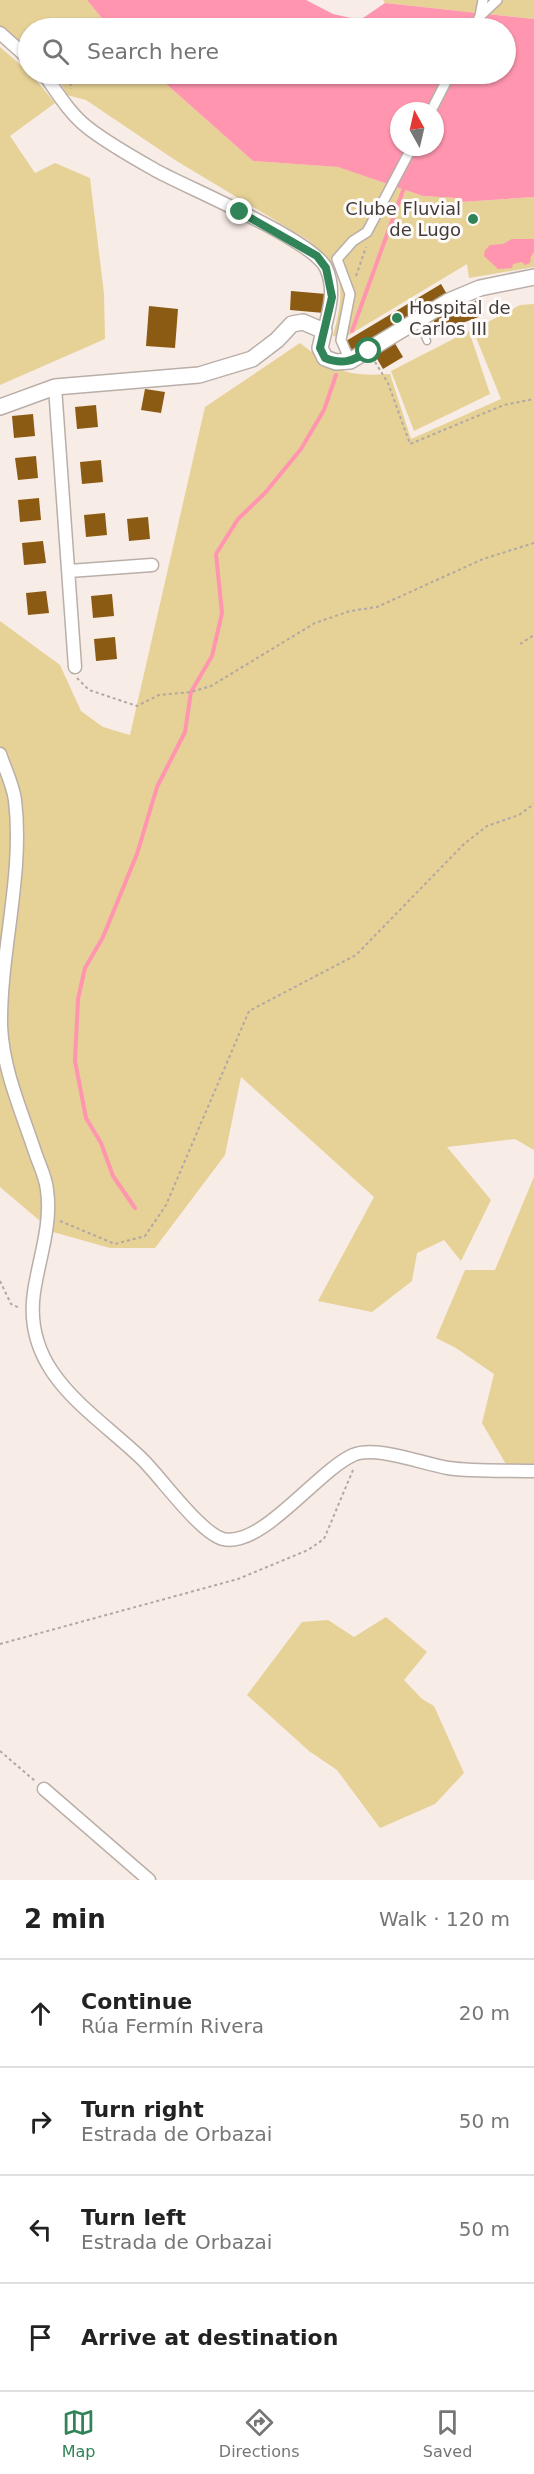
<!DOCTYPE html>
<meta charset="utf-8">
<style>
:root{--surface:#fff;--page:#f6f6f6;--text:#222;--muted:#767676;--line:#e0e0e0;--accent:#308457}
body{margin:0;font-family:"DejaVu Sans",sans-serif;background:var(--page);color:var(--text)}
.compass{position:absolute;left:390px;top:102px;width:54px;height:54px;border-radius:50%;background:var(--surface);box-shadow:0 2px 4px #0004;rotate:352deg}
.stop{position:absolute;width:18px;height:18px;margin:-14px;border:4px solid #308457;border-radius:50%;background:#fff}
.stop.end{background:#308457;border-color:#fff;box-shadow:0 2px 6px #0008}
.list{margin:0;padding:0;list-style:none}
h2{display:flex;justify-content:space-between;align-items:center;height:78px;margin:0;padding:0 24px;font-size:26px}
h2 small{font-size:20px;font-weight:400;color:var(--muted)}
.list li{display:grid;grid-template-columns:39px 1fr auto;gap:18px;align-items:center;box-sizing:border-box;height:108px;padding:0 24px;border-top:2px solid var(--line)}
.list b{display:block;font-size:22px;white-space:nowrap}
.list p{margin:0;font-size:20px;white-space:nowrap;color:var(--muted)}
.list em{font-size:20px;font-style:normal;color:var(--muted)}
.icon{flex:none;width:33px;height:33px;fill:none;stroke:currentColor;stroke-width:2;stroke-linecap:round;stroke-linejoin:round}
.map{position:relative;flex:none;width:534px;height:1880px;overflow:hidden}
.search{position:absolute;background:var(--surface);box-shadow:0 2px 4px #0004;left:18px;right:18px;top:18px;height:66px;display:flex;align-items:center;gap:15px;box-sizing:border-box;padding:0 21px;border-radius:33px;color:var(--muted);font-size:22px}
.sheet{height:510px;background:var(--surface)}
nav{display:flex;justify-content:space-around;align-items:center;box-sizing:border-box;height:84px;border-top:2px solid var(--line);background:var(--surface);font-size:16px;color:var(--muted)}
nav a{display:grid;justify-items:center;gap:3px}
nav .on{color:var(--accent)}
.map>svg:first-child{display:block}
.green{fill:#e6d196}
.water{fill:#ff95af;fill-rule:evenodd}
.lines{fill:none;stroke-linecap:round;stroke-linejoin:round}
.stream{stroke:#ff95af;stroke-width:4}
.building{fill:#8b5a13}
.service-casing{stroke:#baaea8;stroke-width:9}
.pedestrian-casing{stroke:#baaea8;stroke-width:12}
.minor-casing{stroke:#baaea8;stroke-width:15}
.tertiary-casing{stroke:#baaea8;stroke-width:18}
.path{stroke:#b1a8a3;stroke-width:2;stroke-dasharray:3 3;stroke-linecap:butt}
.service{stroke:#fff;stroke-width:6}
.pedestrian{stroke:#fff;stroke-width:9}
.minor{stroke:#fff;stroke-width:12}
.tertiary{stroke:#fff;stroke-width:15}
.route{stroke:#308457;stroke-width:8}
.poi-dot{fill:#308457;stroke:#fefbfa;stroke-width:2}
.labels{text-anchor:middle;stroke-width:6;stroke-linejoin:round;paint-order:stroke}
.poi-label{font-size:18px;fill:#413c39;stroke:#fefbfa;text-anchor:end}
</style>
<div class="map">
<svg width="534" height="1880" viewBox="0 0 534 1880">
<rect width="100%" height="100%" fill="#f8ece6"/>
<path class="green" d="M0,0H87L110,28H28V51L0,26Z
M383,0H534V19L385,3Z
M0,47L31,74L55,103L10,136L35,173L55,163L90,178L104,294L105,339L0,385Z
M53,74H155L253,161L339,167L423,196L457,198L461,202L534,197V267L469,278L467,264L344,338L333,336C345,290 346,272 308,240L175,160L86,100L67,95L59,79Z
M534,304V1150L515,1139L447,1147L491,1200L461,1261L444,1240L417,1253L412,1281L372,1312L318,1301L374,1197L241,1077L225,1155L155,1248H110L53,1232L0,1187V621L60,665L81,711L103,727L130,735L205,407L300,343C335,370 344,377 390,374L411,439L501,399L473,330L520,305Z
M469,331L490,394L414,431L391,371Z
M534,1177V1471L507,1466L482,1423L494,1374L456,1348L436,1338L465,1270H495Z
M386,1617L427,1652L404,1680L422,1699L434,1706L464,1773L435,1804L380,1828L337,1770L309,1751L247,1695L302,1622L328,1620L354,1637Z"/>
<path class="water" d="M87,0H306L333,14L360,20L385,3L534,19V197L461,202L457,198L423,196L338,167L253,161L155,74H506V28H110ZM399,111H435V147H399Z
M512,239H534V252L531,256L530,263L525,265L522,262L513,264L512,268L498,269L484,256L485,250L490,245L503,244Z"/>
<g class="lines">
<path class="stream" d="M352,331L405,185
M135,1208L113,1176L101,1143L86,1118L75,1061L78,999L85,968L103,937L137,854L157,787L185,732L191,692L212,656L222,613L216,554L238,519L265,493L301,449L324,410L336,375"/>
</g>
<path class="building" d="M441,284L448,296L354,353L346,341Z
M291,291L326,294L324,313L290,310Z
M478,300L484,315L438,332L432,317L455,305L456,308Z
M149,306L178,309L175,348L146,346Z
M393,340L403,357L383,369L373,352Z
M145,389L165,392L161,413L141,410Z
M96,405L98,427L77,429L75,407Z
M33,414L35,436L14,438L12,416Z
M36,456L38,478L18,480L15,458Z
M101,460L103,482L82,484L80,462Z
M39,498L41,520L20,522L18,500Z
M105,513L107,535L86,537L84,515Z
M148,517L150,539L129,541L127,519Z
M43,541L46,563L24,565L22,543Z
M46,591L49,613L28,615L26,593Z
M112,594L114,616L93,618L91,596Z
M115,637L117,659L96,661L94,639Z"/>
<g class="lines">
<defs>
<path id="service" d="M418,321L427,341"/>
<path id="pedestrian" d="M483,0L480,16L497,0
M474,28L480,16
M431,111L450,74
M350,361L341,340L350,294L337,259L353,241L367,232L412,147"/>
<path id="minor" d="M0,33L28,58
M44,74C57,92 69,113 87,127C107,143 134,158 157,171C190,189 313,240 326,268C336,290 329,310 324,331
M55,387L75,667
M69,571L152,565
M0,754C5,769 13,785 15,800C24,875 0,951 1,1026C3,1071 22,1112 36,1155C40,1166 46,1178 47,1190C52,1225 39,1258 34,1292C22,1373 92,1411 141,1458C160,1476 200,1533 223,1539C262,1548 316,1472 353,1455C376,1445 423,1464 448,1468C476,1472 506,1470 534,1471
M44,1789L149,1880"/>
<path id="tertiary" d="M0,407L55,387L199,375L252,359L277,340L292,324L303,322L324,331L320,348L325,358L336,362L350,361L449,301L480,288L534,277"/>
</defs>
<use href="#service" class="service-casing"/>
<use href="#pedestrian" class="pedestrian-casing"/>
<use href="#minor" class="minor-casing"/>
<use href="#tertiary" class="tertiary-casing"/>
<path class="path" d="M63,74L70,80L71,89
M356,276L366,247
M375,362L388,383L410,444L504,405L534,399
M520,644L534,635
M77,678L89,690L137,706L159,695L191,692L211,686L315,623L350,611L377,607L483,559L534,543
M60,1221L115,1244L145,1236L166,1205L249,1011L356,955L464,844L487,826L519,815L534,804
M0,1281L11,1304L20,1308
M0,1644L238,1579L308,1550L324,1539L353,1470
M0,1751L35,1781"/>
<use href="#service" class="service"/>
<use href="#pedestrian" class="pedestrian"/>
<use href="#minor" class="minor"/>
<use href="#tertiary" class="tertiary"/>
</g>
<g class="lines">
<path class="route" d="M240,212L317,256L326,268L332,297L320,348L325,358C343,365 353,361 369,351"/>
</g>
<g class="poi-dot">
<circle cx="473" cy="219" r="6"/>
<circle cx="397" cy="318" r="6"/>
</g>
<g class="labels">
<g class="poi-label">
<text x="461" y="215">Clube Fluvial<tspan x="461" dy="21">de Lugo</tspan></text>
<text x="409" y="314" text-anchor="start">Hospital de<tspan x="409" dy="21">Carlos III</tspan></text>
</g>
</g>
</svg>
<svg class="compass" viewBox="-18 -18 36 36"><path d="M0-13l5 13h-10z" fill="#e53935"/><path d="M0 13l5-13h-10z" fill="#767676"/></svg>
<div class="stop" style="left:369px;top:351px"></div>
<div class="stop end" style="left:240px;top:212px"></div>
<div class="search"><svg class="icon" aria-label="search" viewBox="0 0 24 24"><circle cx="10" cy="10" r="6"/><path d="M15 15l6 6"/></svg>Search here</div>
</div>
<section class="sheet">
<h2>2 min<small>Walk · 120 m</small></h2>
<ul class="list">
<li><svg class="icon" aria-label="ahead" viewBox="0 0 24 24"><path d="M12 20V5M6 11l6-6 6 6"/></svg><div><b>Continue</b><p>Rúa Fermín Rivera</p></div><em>20 m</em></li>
<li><svg class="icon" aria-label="right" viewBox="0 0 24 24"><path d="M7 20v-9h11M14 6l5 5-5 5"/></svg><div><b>Turn right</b><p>Estrada de Orbazai</p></div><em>50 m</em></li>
<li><svg class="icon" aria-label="left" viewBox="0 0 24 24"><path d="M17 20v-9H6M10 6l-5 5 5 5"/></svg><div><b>Turn left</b><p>Estrada de Orbazai</p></div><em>50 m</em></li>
<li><svg class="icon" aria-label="arrive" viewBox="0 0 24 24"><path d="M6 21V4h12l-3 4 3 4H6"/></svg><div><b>Arrive at destination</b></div></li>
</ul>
</section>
<nav>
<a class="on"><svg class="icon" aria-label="map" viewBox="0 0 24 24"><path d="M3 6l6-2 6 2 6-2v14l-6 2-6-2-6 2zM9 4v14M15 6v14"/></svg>Map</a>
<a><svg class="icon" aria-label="directions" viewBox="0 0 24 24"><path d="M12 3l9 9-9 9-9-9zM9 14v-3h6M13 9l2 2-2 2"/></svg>Directions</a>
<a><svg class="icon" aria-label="saved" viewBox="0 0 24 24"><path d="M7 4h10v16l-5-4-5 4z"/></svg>Saved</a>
</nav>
